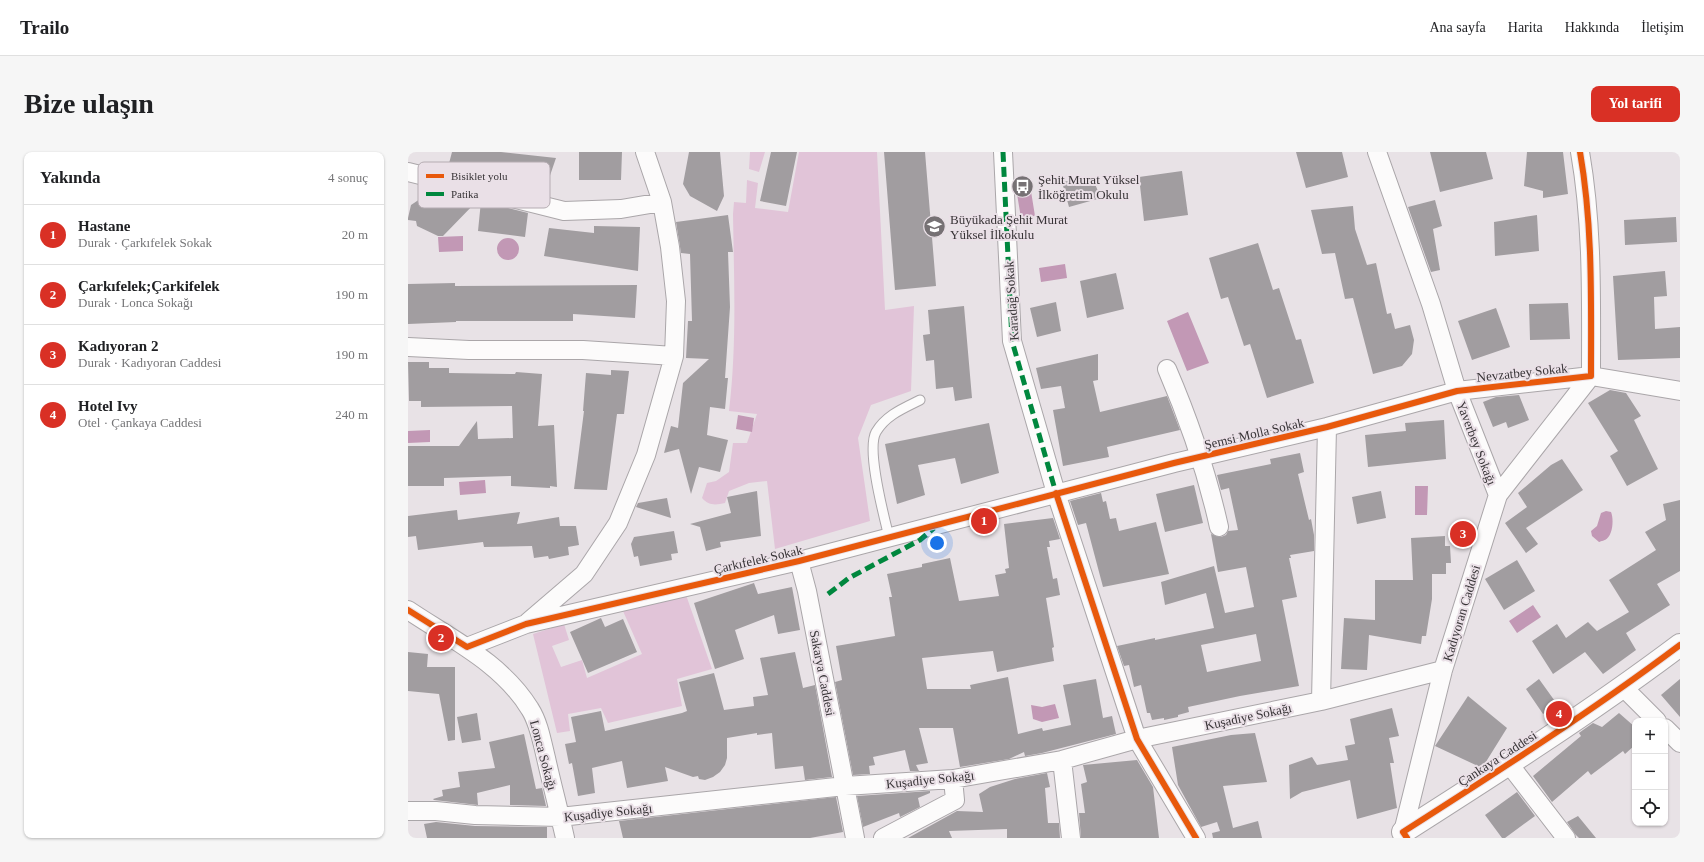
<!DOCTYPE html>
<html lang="tr">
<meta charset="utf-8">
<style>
:root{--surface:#fff;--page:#f6f6f6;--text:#202124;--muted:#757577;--line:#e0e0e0;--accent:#d93025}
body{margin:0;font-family:Georgia,serif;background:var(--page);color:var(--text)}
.controls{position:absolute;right:12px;bottom:12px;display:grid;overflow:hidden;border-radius:8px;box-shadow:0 1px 3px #0004}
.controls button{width:36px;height:36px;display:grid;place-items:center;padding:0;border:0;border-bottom:1px solid var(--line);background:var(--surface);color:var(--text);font:20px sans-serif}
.you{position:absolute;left:529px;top:391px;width:14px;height:14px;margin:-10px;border:3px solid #fff;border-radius:50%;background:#1a73e8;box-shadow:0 0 0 6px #1a73e833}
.badge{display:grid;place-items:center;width:26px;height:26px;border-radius:50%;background:var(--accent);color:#fff;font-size:13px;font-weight:700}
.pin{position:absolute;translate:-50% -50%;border:2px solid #fff;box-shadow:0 1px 4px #0006}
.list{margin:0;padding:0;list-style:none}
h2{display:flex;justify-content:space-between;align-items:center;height:52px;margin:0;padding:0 16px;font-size:17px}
h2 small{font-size:13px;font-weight:400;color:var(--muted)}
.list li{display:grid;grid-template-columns:26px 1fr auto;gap:12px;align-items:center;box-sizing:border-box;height:60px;padding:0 16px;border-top:1px solid var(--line)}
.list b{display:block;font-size:15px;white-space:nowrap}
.list p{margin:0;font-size:13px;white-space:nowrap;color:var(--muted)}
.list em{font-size:13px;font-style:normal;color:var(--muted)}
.icon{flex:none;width:22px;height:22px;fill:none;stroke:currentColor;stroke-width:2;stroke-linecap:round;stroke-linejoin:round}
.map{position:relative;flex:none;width:1272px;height:686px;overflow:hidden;border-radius:8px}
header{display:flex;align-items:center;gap:24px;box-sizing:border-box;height:56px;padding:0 20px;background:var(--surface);border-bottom:1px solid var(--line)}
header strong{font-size:19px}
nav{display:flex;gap:22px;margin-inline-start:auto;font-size:14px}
.intro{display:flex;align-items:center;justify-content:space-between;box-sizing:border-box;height:96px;padding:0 24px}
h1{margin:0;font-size:28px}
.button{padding:10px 18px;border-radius:8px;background:var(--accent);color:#fff;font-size:14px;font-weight:700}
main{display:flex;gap:24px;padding:0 24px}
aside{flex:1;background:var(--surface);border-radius:8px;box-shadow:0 1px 3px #0004}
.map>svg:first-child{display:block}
.green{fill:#e1c4d8}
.water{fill:#c298b5}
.building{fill:#a19da0;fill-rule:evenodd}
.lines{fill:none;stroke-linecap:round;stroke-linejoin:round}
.lane-casing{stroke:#aaa6a9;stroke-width:11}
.street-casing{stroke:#aaa6a9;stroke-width:20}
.secondary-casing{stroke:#aaa6a9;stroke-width:24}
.lane{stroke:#fcfbfb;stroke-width:9}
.street{stroke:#fcfbfb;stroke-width:18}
.secondary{stroke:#fcfbfb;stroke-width:22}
.quiet{stroke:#00873e;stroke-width:5;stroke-dasharray:10 5;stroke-linecap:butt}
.cycleway-casing{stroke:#eae0e7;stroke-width:8}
.cycleway{stroke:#e8590c;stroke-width:6}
.labels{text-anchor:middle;stroke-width:4;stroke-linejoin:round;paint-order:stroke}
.poi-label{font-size:13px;fill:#383437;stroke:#eae0e7;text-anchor:start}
.street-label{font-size:13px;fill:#383437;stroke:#eae0e7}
.key{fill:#eae0e7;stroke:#b5acb2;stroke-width:1}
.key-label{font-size:11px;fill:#383437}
</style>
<header>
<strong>Trailo</strong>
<nav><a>Ana sayfa</a><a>Harita</a><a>Hakkında</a><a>İletişim</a></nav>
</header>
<div class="intro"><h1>Bize ulaşın</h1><a class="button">Yol tarifi</a></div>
<main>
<aside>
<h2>Yakında<small>4 sonuç</small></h2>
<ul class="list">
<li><span class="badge">1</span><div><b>Hastane</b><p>Durak · Çarkıfelek Sokak</p></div><em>20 m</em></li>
<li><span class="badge">2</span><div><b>Çarkıfelek;Çarkifelek</b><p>Durak · Lonca Sokağı</p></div><em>190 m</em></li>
<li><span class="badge">3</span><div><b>Kadıyoran 2</b><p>Durak · Kadıyoran Caddesi</p></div><em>190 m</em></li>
<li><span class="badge">4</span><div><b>Hotel Ivy</b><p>Otel · Çankaya Caddesi</p></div><em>240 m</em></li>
</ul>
</aside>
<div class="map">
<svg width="1272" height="686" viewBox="0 0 1272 686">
<rect width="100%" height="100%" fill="#e8e2e6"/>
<path class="green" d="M342,0H357L351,20L341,17Z
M391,0H469L477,158L506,154L503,239L463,253L450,286L462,369L367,397L359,329L341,331L321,339L317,351C308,353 301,354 294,346L299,331L308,329L321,320L325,291H339L349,262L321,259C329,193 326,128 325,62L326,50L338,51L339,28L350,31L347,56L380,60Z
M278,443L304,517L269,527L274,554L200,571L193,556L160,562L162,579L149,581L125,482L156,472L161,488L144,494L153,515L174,508L179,526L234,502L215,459Z"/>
<path class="water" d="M622,33L627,64L613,66L608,36Z
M55,84V99L31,100L30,85Z
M89 97a11 11 0 1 1 22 0a11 11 0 1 1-22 0Z
M657,112L659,126L633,130L631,116Z
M780,160L801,211L779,219L759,169Z
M330,263L346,266L344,280L328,277Z
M22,278V290L0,291V279Z
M77,328L78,341L52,343L51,330Z
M1007,334H1020L1019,363H1007Z
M1198,359L1203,360C1206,367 1205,384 1197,388C1197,388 1191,390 1191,390L1184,384L1183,379L1189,374L1193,361Z
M1125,453L1133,465L1109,481L1101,469Z
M647,552L651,566L634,570L625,567L623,553L634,555Z"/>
<path class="building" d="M44,0H93L148,6L136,41L123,37L122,40L39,19Z
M171,0H214L213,28H171Z
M281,0H312L316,44L309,59L282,44L275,32Z
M363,0H389L378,54L352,49Z
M476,0H517L528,134L487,138Z
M888,0H934L940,25L898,36Z
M1022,0H1078L1085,27L1032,40Z
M1119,0H1155L1160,42L1135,46V39L1116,34Z
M774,19L780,63L736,69L731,25Z
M684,25L693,46L661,55L654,30Z
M33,39L70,48L35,84H30L9,74L8,69L0,68V66L3,53L12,47L32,44Z
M1027,48L1034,74L1025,77L1032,118L1023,120L1000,55Z
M73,49L120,61L117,85L70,79Z
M945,54L947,77L959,113L968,111L979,162L983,161L987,177L1002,173L1006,188L1004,202L994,214L965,222L945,146L937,147L927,101L914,102L903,58Z
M320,63L325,100H320L322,155L317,226H320L317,257L302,255L299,283L320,288L312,320L291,315L283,342L271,297L256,301L263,274L270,276L275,231L301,207L278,206L280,169H284L282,102L273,101L268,70Z
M1129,63L1131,99L1087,104L1086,70Z
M1268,65L1269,90L1217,93L1216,68Z
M186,74L232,75L230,119L136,104L141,76L186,81Z
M850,91L865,138L871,136L888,188L893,187L906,231L859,246L842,192L836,194L820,145L813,147L801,106Z
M1257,119L1259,144L1246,145L1247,177L1272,175V206L1210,208L1205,124Z
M708,121L716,157L679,166L672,129Z
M47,131V134L229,133L227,166L165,162V169H48V170L0,172V132Z
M648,150L653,179L629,185L622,156Z
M1160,151L1162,187L1122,188L1121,152Z
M556,154L564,246L547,249L545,235L528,237L526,208L518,209L515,183L522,182L520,158Z
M1088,156L1102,195L1064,208L1050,169Z
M690,202V228L685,229L692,260L759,244L772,278L699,295L701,305L655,314L645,258L657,256L653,234L633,237L628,216Z
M0,210H21V216H41V221L107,222L108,220L134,222L130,274L146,273L149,335L142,334V336L103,334V324L36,326V334H0V294H51L69,269L70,287L105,286L104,254L13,255V249H1Z
M203,218L221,219L216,262H209L199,338L166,337L176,259H175L178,221L203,223Z
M1202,238L1218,241L1233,264L1226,268L1250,317L1219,334L1202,304L1210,299L1180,251Z
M1111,243L1121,268L1100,276L1098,270L1085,275L1075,250L1088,245Z
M1036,268L1038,307L960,315L957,283L998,279L997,271Z
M581,271L591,321L553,332L547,306L510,313L517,343L489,352L477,292Z
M892,301L896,320L890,322L901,368L903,367L906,383V399L882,403L883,406H881L889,445L874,448L891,534L832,544L780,555L781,560L770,563V565L756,568V566L744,568L742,561H739L733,533L726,535L721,513L716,514L709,494L747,486V488L806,476L798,441L757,453L753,430L806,414L817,461L846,455L838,415L810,420L803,382L813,385L818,383L820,379L830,378L821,336L813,338L809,323L863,312L862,307ZM848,482L853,509L799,520L793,493Z
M1154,307L1175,338L1118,376L1130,392L1118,401L1097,371L1119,355L1110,341L1143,313Z
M786,333L795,371L757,380L748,342Z
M349,339L353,384L312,390L313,395L298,399L292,375L282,372L323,361L319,345Z
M973,339L978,366L949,372L944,345Z
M693,341L695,350L698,349L702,367L708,366L711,379L748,370L761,422L695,435L678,371L670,373L662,349Z
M259,346L263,366L228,355L230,351Z
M1272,348V419L1249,432L1262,453L1218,481L1228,498L1195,522L1177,500L1145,522L1124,489L1149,472L1158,486L1180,470L1189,479L1221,460L1201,428L1248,398L1237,380L1258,368L1255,352Z
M49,358L50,368L112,360L109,372L151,365L152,374H168L171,393L160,395L161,403L141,407L140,404L126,406L124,394L76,395L75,390L10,398L8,384L0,385V364Z
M645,366L652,387L641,389L642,395H639L645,427L649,426L652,443L638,446L646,495L644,496L646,509L589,520L585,499L514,506L519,537H563L562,533L600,525L610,582L634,576L635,579L663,573L655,533L688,527L695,566L704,564L708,582L634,601L617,604L616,600L601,607L552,615L545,576H511L520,611L508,613L511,619H502L497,598L465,605L467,613L461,614L462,622L445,623L427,530L434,528L428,494L487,484L481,445H484L479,422L514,415V412L542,406L551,449L591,444L587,423L598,421L597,417L601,416L596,372Z
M266,379L270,401L263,402L264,408L232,414L230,404L226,405L223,392L226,385Z
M1037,384V394H1042L1043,411H1038V422H1024V447L1018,484H1014L1013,492L961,483L959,518L933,517L936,466L967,468V428H1005L1003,386Z
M1109,408L1127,439L1096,458L1077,427Z
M346,431L350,442L384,435L392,478L370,482L366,463L327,478L336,507L307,517L286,451Z
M193,466L197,475L215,467L229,500L180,521L162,480Z
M0,500L20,502L19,515H47V588L40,589L31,542L0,539Z
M387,500L395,536L407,533L424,625L397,628L395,614L367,617L364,581L349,583V581L319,586V606L317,613L312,620L305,625L297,628L291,627L290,624L285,625L257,615L260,629L219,636L214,609L184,616L187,641L170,644L164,611L161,612L157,592L168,590L163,565L193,559L197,579L274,561L279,559L271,530L306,521L316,558L346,554L345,545L360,543L352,506Z
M1131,527L1149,552L1135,562L1118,537Z
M1272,527V565L1253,543Z
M1060,544L1099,576L1076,613L1072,615L1027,594Z
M984,556L991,584L981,586L986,611H982L989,656L949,667L942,628L894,640L882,647L881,613L904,605L909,613L940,608L937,594L947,592L942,567Z
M69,561L73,588L54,591L49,565Z
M1211,561L1227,575V593L1217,602L1215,599L1183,623L1180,619L1144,650L1125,624L1173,584L1171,581L1175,578L1185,571L1194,575Z
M847,581L859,630L815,634L825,676L850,669L854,686H805L804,681L812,679L809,670L793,675L770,633L764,595L823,583Z
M116,582L128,637L134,636L138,654L102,653V633L69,641L70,653L26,648L25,647L35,644L34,638L52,635L50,620L87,616L81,590Z
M729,608L745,635L751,686H673L671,661H677L673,632L679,630L675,613Z
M639,621L642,635L637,636L640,671H651L652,686H599V677L541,679L544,686H500L549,659L575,660L571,642L582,635L607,627Z
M522,639V641L510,646L512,655L492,665L491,661L455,675L449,644Z
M1109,640L1127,664L1097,686H1094L1077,663Z
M428,645L435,680L402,686H215L211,669Z
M1170,664L1188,686H1171L1167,682L1159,670Z
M28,670L67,674L139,675V686H19L16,672Z"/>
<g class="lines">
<defs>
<path id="lane" d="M481,385C476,364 458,298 468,280C478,263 496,256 512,248"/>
<path id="street" d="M595,0L604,189L648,341L729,587L788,686
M969,0L1023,152L1049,239L1090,343
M1172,0C1185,74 1183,149 1183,224
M0,20L156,59L213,57L254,50
M0,195L61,198H175L266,204
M759,217C781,268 799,321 811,375
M391,409L399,439L447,686
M0,458C43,487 94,511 122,557C131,571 134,590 138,606C144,633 151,659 157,686
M120,470L176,422L210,371L238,303L266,204L268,149L262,95L254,50L237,0
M59,495L118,472L391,409L766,311L919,275L1049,239L1183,224L1272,239
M1214,534L1249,569
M913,549L919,275
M1257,576L1272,591
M654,608L663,686
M1101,612L1158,686
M0,659H28L67,663L152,665L437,634L545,627L654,608L729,587L913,549L1035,518
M995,680L1035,518L1090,343L1183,224
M475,686L547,648L545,627"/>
<path id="secondary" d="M995,680C1089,620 1183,560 1272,493"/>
</defs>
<use href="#lane" class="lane-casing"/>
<use href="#street" class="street-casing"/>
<use href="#secondary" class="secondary-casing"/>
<use href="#lane" class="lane"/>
<use href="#street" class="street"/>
<use href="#secondary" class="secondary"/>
<path class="quiet" d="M595,0L604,189L648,341
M420,442L441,426L512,388L526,376"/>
<defs>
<path id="cycleway" d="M648,341L729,587L788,686
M0,458L59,495L118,472L391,409L766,311L919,275L1049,239L1183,224C1183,149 1185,74 1172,0
M999,686L995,680C1089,620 1183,560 1272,493"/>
</defs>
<use href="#cycleway" class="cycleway-casing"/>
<use href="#cycleway" class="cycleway"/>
</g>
<defs>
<symbol id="bus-disc" viewBox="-11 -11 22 22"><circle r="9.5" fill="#767174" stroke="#eae0e7"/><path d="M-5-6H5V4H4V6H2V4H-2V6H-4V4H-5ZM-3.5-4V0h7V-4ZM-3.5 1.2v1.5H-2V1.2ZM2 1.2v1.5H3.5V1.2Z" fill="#fff"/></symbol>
<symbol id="school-disc" viewBox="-11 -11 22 22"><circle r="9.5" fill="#767174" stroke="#eae0e7"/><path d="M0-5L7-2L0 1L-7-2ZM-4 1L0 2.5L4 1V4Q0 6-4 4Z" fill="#fff"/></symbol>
</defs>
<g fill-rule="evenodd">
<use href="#bus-disc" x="602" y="22" width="25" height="25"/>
<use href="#school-disc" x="514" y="62" width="25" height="25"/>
</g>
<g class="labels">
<g class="poi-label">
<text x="630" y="32">Şehit Murat Yüksel<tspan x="630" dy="15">İlköğretim Okulu</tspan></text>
<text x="542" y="72">Büyükada Şehit Murat<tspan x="542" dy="15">Yüksel İlkokulu</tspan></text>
</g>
<g class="street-label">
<text transform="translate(603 149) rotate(-94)" y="5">Karadağ Sokak</text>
<text transform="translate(1114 220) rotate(-6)" y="5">Nevzatbey Sokak</text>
<text transform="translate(846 281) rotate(-13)" y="5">Şemsi Molla Sokak</text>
<text transform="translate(1069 291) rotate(69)" y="5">Yaverbey Sokağı</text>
<text transform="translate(350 407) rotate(-13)" y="5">Çarkıfelek Sokak</text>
<text transform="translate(1053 461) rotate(-73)" y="5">Kadıyoran Caddesi</text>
<text transform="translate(415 521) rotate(79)" y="5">Sakarya Caddesi</text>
<text transform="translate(840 564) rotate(-12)" y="5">Kuşadiye Sokağı</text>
<text transform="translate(136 603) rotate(75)" y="5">Lonca Sokağı</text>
<text transform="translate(1089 606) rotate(-33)" y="5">Çankaya Caddesi</text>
<text transform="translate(522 627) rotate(-6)" y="5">Kuşadiye Sokağı</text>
<text transform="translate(200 660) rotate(-6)" y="5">Kuşadiye Sokağı</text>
</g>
</g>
<rect x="10" y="10" width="132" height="46" rx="6" class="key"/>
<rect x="18" y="22" width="18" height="4" fill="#e8590c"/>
<rect x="18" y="40" width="18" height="4" fill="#00873e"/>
<g class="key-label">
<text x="43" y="28">Bisiklet yolu</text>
<text x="43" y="46">Patika</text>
</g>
</svg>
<div class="controls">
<button>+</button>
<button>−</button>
<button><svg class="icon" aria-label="locate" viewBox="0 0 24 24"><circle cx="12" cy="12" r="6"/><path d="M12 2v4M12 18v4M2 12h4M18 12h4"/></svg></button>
</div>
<div class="you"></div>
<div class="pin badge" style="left:576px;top:369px">1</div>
<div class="pin badge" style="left:33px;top:486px">2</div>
<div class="pin badge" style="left:1055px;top:382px">3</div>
<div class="pin badge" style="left:1151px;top:562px">4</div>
</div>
</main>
